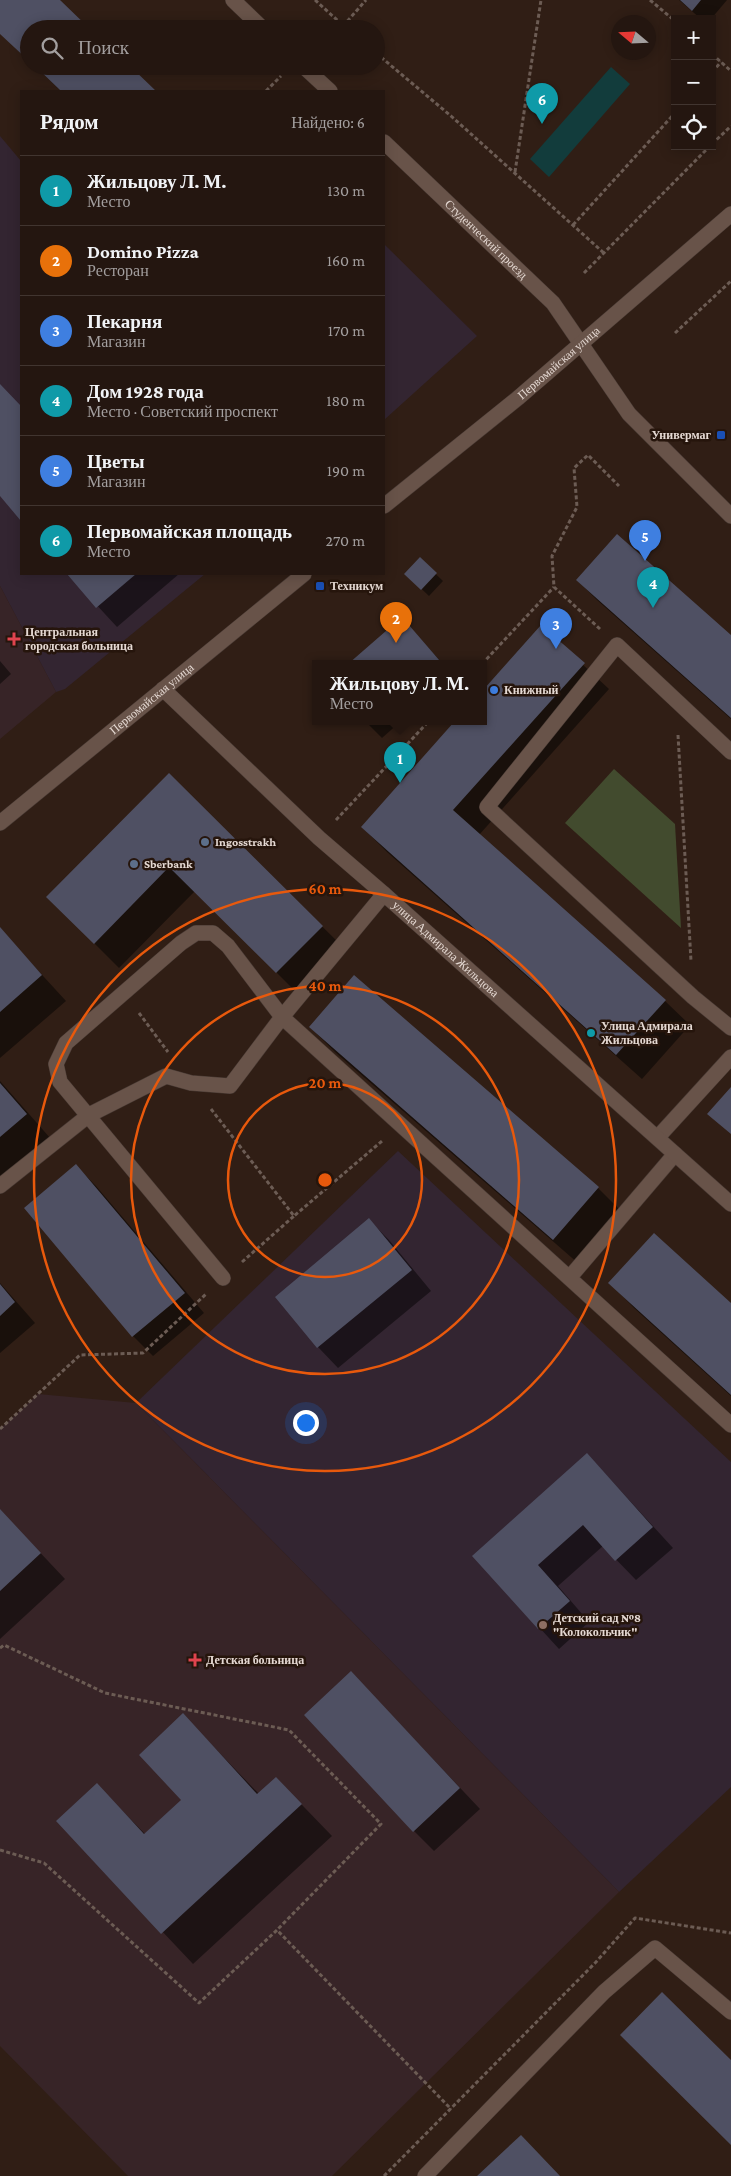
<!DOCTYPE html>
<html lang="ru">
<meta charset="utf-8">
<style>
:root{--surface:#241610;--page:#30231e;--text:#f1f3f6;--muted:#a39f9f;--line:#413530;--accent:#1a73e8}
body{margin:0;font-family:"Crimson Pro",serif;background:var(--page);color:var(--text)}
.controls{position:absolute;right:15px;top:15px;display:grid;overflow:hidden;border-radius:0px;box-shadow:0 2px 12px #0003}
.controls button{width:45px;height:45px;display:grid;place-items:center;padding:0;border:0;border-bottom:1px solid var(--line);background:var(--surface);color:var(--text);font:25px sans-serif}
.compass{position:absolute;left:611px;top:15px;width:45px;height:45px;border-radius:50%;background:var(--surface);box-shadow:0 2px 12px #0003;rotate:289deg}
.you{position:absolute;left:305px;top:1422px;width:18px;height:18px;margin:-12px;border:4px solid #fff;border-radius:50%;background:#1a73e8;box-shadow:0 0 0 8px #1a73e833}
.badge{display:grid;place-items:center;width:32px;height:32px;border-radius:50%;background:var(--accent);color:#fff;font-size:16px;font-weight:700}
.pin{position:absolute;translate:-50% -41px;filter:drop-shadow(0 1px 2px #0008)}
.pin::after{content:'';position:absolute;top:26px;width:18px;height:15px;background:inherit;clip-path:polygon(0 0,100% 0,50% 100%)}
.popup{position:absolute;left:312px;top:660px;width:175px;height:65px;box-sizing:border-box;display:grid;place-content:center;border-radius:0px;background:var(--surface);filter:drop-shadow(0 1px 4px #0005);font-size:16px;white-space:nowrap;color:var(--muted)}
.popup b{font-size:19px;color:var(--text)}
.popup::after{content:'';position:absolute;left:50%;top:100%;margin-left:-10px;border:10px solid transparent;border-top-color:var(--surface)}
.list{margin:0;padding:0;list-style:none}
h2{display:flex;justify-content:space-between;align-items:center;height:65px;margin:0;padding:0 20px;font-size:21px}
h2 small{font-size:16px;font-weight:400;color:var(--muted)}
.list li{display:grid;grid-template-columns:32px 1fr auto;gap:15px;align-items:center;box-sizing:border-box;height:70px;padding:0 20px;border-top:1px solid var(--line)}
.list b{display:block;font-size:19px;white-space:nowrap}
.list p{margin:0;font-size:16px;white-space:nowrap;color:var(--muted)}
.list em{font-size:16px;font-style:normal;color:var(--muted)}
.icon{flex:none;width:28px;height:28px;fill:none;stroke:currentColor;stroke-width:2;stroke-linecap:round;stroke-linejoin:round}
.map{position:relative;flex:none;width:731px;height:2176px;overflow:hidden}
.search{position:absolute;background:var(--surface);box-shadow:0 2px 12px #0003;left:20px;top:20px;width:365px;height:55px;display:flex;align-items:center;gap:12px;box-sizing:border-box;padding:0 18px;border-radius:28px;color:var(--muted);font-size:19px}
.panel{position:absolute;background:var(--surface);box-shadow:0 2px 12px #0003;left:20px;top:90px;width:365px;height:485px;border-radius:0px}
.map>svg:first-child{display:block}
.education{fill:#332531}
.medical{fill:#372427}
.green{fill:#424b2e}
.water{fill:#123c3c}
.shadow{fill:#0007}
.building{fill:#4f5063}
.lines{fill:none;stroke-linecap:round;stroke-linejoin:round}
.lane-casing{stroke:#483a34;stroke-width:16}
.street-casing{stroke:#483a34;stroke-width:16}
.secondary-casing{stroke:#483a34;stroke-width:16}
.path{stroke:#6c5c54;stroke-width:3;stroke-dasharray:4 2.5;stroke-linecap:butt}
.lane{stroke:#685349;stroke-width:15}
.street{stroke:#685349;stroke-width:15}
.secondary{stroke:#685349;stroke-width:15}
.ring{fill:none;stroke:#e8590c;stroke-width:2.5}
.transit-dot{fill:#1a4fb4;stroke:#26150c;stroke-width:2}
.health-dot{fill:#e0444e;stroke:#26150c;stroke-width:2}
.shop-dot{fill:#3f7fe0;stroke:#26150c;stroke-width:2}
.service-dot{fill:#5c6f8a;stroke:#26150c;stroke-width:2}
.culture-dot{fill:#0f9aa8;stroke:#26150c;stroke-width:2}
.education-dot{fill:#8d6e63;stroke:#26150c;stroke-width:2}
.labels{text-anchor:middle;stroke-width:5;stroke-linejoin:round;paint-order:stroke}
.street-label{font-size:12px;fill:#e5d9d3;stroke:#26150c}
.poi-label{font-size:12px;font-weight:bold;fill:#e5d9d3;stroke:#26150c;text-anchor:start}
.centre{fill:#e8590c;stroke:#26150c;stroke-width:2.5}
.ring-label{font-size:15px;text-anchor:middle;font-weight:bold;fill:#e8590c;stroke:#26150c;stroke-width:5;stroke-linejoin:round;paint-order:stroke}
</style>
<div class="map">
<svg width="731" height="2176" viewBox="0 0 731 2176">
<rect width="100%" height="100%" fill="#301e15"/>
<path class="education" d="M0,136L21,161V574H205L65,689L56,692L0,586Z
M384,244L477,336L384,420Z
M398,1151L731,1462V1787L619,1892L136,1403Z"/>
<path class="medical" d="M0,586L56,692L0,739Z
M38,1394L136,1403L619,1892L332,2176H128L0,2046V1429Z"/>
<path class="green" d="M614,769L675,824L681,928L565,823Z"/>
<path class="water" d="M611,67L630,84L549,177L530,159Z"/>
<path class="shadow" d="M679,0H727L711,19H701Z
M35,66H128L154,91H61Z
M0,386L21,407V519L0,494Z
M420,559L443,581L429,596L406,574Z
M68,574H179L117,627Z
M577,580L731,637V719L597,600Z
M402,619L443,664H350Z
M541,626L609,689L479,835L665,1001L690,1025L642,1079L387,852L362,827L456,722H484V691Z
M0,661L11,674L0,684Z
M366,722H400L382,738Z
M169,775L347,951L301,997L195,891L119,968L48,897Z
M0,929L66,1001L0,1058Z
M310,1027L598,1188L623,1213L579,1264L335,1052Z
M0,1081L51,1139L0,1182Z
M76,1166L96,1186L204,1313L153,1356L133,1336Z
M369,1220L389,1240L431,1291L338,1368L318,1347L276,1297Z
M0,1283L35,1323L0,1353Z
M610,1283L731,1304V1396L634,1308Z
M587,1454L673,1548L636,1580L603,1546L558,1586L589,1622L559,1649L474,1556Z
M0,1510L65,1579L0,1639Z
M351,1672L480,1809L434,1851L414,1831Z
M183,1715L259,1794L276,1778L332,1836L193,1964L58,1821L97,1785L145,1834L182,1800Z"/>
<path class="building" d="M0,0H60L90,29H29V61L0,34Z
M680,0H701L692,11Z
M35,66H130L156,91H61Z
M0,384L21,406V521L0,496Z
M617,534L731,635V718L576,580Z
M420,557L437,573L421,590L404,574Z
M67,574H136L96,608Z
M402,617L440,661L436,664H348Z
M541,625L585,663L453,810L666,1000L616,1055L361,827L454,722H484V689Z
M169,773L323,926L276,973L169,867L94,944L46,897Z
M0,927L42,975L0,1012Z
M354,975L599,1187L553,1240L309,1027Z
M0,1083L27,1114L0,1137Z
M731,1087V1134L707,1114Z
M76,1164L185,1293L132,1337L24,1208Z
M369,1218L412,1270L317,1348L275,1297Z
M654,1233L731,1303V1395L608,1283Z
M0,1284L15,1302L0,1316Z
M587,1453L653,1527L615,1561L583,1525L538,1565L570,1601L538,1629L472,1556Z
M0,1509L41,1553L0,1591Z
M351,1671L460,1788L413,1832L304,1715Z
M183,1713L257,1794L276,1777L302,1804L161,1934L56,1821L97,1783L144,1834L181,1800L139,1755Z
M662,1992L731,2060V2145L620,2035Z
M521,2135L560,2176H477Z"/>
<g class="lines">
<defs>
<path id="lane" d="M731,752L617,645L487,807L693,997L731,1028
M658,1137L731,1057
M0,1186L89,1115L166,1076L191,1083L230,1086L282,1017L731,1425
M570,1277L675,1154
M223,1278L60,1082L56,1064L66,1043L181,943L196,933H213L228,946L282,1017L384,894
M425,2176L604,1992L655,1948L731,2012"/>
<g id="street">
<path id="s1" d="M163,689L319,838L384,894L731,1204"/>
</g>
<g id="secondary">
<path d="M233,0L263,29"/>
<path d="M303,66L330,91"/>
<path id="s2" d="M384,142L553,303L629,414L731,516"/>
<path id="s3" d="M384,506L518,398L731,214"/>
<path id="s4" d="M0,823L304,574"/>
</g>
</defs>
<use href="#lane" class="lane-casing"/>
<use href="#street" class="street-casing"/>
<use href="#secondary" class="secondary-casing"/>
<path class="path" d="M315,0L347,29
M650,0L675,21
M343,26L366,0
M327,29L336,20
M376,53L451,116L605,254
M712,54L731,71
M712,72L721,62
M266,91L281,76
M712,144L731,126
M515,172L541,0
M573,225L675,113
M584,273L710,146
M675,333L731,281
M600,629L554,587L552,556L577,507L574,468L588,455L619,486
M482,664L554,587
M678,735L691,961
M336,820L428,722
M139,1013L168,1052
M211,1109L294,1216L382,1141
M242,1262L294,1216
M0,1429L80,1355L143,1353L206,1294
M0,1648L4,1645L105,1693L289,1730L381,1824L277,1930
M0,1850L44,1863L199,2003L277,1930L451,2109
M384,2176L596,1962L635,1918L731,1933"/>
<use href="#lane" class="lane"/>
<use href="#street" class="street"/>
<use href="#secondary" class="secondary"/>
</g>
<g class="ring">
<circle cx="325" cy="1180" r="97"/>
<circle cx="325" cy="1180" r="194"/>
<circle cx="325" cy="1180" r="291"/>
</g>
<g class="transit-dot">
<rect x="716" y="430" width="10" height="10" rx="2.5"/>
<rect x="315" y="581" width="10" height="10" rx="2.5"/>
</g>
<g class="health-dot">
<path d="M11.5 631.5h5v5h5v5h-5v5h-5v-5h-5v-5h5z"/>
<path d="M192.5 1652.5h5v5h5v5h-5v5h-5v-5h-5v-5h5z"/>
</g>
<circle class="shop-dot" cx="494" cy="690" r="5"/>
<g class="service-dot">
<circle cx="205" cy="842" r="5"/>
<circle cx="134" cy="864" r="5"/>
</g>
<circle class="culture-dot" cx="591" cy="1033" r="5"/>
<circle class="education-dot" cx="543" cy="1625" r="5"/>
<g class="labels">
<g class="street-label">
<text dy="4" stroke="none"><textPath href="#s2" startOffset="141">Студенческий проезд</textPath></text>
<text dy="4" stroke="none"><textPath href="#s3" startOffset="226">Первомайская улица</textPath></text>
<text dy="4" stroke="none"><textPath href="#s4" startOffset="196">Первомайская улица</textPath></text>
<text dy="4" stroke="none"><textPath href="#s1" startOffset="384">улица Адмирала Жильцова</textPath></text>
</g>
<g class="poi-label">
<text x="711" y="439" text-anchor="end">Универмаг</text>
<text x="330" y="590">Техникум</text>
<text x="25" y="636">Центральная<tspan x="25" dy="14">городская больница</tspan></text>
<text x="504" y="694">Книжный</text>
<text x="215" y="846">Ingosstrakh</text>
<text x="144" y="868">Sberbank</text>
<text x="601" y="1030">Улица Адмирала<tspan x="601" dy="14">Жильцова</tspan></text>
<text x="553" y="1622">Детский сад №8<tspan x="553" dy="14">"Колокольчик"</tspan></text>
<text x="206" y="1664">Детская больница</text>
</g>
</g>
<circle cx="325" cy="1180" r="8" class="centre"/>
<g class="ring-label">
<text x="325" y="894">60 m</text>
<text x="325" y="991">40 m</text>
<text x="325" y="1088">20 m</text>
</g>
</svg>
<div class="controls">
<button>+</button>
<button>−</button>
<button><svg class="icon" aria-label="locate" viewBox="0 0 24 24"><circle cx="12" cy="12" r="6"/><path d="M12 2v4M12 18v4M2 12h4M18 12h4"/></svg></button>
</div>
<svg class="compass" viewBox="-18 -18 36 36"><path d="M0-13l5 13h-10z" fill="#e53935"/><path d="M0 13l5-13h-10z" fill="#a39f9f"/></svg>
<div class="you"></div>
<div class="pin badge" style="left:400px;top:783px;background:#0f9aa8">1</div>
<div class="popup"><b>Жильцову Л. М.</b>Место</div>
<div class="pin badge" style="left:396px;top:643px;background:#e8710a">2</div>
<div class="pin badge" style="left:556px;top:649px;background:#3f7fe0">3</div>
<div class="pin badge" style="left:653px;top:608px;background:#0f9aa8">4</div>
<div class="pin badge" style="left:645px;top:561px;background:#3f7fe0">5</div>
<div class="pin badge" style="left:542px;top:124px;background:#0f9aa8">6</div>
<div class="search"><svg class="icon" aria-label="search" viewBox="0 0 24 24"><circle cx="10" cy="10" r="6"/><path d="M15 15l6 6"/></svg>Поиск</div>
<section class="panel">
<h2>Рядом<small>Найдено: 6</small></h2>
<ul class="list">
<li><span class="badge" style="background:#0f9aa8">1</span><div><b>Жильцову Л. М.</b><p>Место</p></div><em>130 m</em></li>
<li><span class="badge" style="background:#e8710a">2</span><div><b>Domino Pizza</b><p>Ресторан</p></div><em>160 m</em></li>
<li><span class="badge" style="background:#3f7fe0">3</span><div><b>Пекарня</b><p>Магазин</p></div><em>170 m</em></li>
<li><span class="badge" style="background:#0f9aa8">4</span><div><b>Дом 1928 года</b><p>Место · Советский проспект</p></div><em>180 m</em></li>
<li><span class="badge" style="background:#3f7fe0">5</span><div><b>Цветы</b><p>Магазин</p></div><em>190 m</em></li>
<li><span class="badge" style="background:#0f9aa8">6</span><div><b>Первомайская площадь</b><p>Место</p></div><em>270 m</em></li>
</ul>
</section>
</div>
